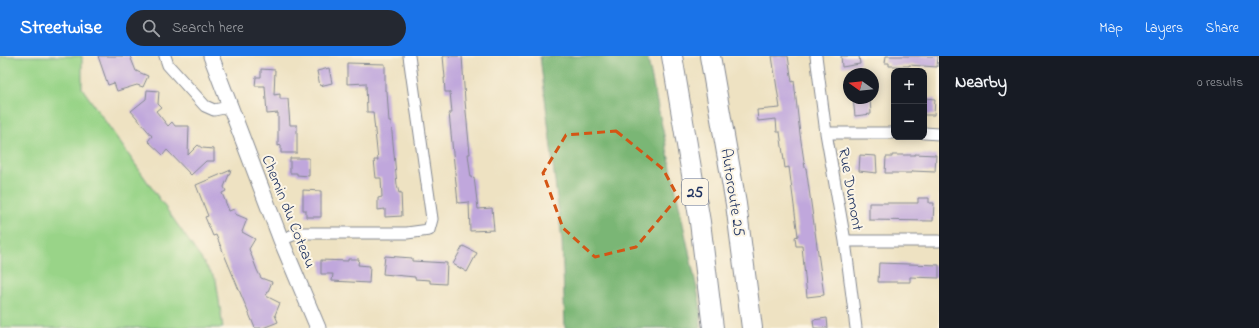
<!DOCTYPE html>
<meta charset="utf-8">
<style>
:root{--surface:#171b24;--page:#242831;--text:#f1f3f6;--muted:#9ea1a6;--line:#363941;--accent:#1a73e8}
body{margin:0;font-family:"Indie Flower",sans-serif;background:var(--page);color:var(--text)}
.controls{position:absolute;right:12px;top:12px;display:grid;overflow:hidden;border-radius:8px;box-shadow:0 2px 10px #0003}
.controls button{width:36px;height:36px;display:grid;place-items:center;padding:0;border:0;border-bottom:1px solid var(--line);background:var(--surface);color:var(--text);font:20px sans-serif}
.compass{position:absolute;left:843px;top:12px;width:36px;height:36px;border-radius:50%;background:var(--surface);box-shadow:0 2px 10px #0003;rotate:285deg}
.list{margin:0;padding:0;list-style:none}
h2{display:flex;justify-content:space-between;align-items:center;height:52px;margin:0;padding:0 16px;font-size:17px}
h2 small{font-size:13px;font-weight:400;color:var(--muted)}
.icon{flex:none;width:22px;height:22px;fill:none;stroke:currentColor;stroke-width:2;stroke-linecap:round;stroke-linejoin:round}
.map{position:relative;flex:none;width:939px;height:272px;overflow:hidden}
header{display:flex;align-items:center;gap:24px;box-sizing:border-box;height:56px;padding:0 20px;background:var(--accent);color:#fff}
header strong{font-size:19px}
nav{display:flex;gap:22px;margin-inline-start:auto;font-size:14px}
.search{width:280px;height:36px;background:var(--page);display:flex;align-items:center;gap:10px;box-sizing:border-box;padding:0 14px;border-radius:22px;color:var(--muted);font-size:15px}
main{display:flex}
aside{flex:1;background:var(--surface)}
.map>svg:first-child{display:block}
.green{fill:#99d488;stroke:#5a8273}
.forest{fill:#7ab674;stroke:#4a7269}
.building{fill:#c0a7dc}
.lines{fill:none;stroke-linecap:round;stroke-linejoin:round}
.street-casing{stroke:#848890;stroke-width:13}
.secondary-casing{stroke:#848890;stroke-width:17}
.highway-casing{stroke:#848890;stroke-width:22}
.street{stroke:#fff;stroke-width:11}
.secondary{stroke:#fff;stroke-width:15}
.highway{stroke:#fff;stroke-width:20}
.marked{fill:none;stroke:#d45514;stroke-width:3;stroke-dasharray:8 5;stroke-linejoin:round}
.labels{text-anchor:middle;stroke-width:4;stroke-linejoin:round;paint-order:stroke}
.shield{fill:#fcf5e5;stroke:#5e6a86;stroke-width:1}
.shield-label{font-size:15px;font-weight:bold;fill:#1b2f5e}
.street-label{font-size:16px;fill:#1b2f5e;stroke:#fcf5e5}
</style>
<header>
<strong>Streetwise</strong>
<div class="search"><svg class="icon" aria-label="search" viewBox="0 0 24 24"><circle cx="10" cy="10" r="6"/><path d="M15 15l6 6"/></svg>Search here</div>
<nav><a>Map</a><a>Layers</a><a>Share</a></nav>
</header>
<main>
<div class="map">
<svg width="939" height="272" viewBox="0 0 939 272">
<rect width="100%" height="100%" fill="#fcf5e5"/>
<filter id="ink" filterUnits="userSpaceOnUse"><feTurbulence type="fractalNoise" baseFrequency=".025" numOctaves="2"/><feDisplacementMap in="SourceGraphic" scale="8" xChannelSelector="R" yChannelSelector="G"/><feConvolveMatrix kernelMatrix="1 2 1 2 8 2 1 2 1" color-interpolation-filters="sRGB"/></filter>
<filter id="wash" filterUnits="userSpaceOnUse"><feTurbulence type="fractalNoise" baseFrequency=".012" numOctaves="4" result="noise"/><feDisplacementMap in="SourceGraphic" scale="16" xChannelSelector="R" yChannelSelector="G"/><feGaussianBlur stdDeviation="0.9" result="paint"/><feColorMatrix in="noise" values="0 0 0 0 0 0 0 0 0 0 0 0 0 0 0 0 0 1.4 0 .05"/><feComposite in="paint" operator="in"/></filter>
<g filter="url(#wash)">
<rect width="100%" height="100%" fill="#eee2c2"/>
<path class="green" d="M0,0H82V32L216,224L223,272H0Z"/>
<path class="forest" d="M540,0H647L700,247L701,272H565L562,184Z"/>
<g id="blocks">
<path class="building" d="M98,0H130L136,15L148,20L143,31L137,29L117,35L114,27L108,29Z
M443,0H462L465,45L470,98H468L471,122L474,121L478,153L492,152L494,174L470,175L469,146L458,147L449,57H452L450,36H445L444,22H445Z
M772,0H788L792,26L794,25L800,78L805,112H806L824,239L807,241L802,190H796L795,181L798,180L789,111L785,112L780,76H777L776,63L758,65L757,54L780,52Z
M841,0H859L860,8L842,11Z
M886,0H938L937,11L909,9V10H889V7H885Z
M347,7L385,8V35H387L389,66H391L397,129L399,137L401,136L402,160L385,161V153L378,154V142L382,141L381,122H376L374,104H378L373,56H367L366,27L347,28Z
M329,12L332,27L320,30L317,15Z
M261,13L275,14L274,39L280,38V43H288L290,69H297V97H281V89L278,90V57L267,58L265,30H255L256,21H261Z
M147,34L159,35L158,48L161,51L156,55L168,70L172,66L175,70H189L188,99L198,89L202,92L214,93V105H206L191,119L167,94L163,99L148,85L152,80L131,55L146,43Z
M853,42H870L871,58L855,60Z
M924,42L935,43L934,59H924Z
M915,98L936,99L935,116L912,115V117H885L886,101H892V99H915Z
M860,99L876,100L877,117L859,115Z
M290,102H309V120L297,119V117H290Z
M231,114L224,131L226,135L222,137L229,155L234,153L235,158L247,163L242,176L255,183L249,193L257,214L261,222L272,226L266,240L280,247L275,259L278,266L263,272H255L216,179L213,180L205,161L208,160L196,129Z
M303,134L321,135V161H306V154H303Z
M918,142H929V147H934L933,165L869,164V147H918Z
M463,190L477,197L467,216L453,208Z
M385,200L412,202V205L447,207L446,228L430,227V224L415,223V221L383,218Z
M348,203H359L358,209L370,210L369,227L332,225L333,218H321V204L348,205Z
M879,207L939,209V222L910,221V226H878Z
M827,262L828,272H814L813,264Z"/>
</g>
</g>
<g filter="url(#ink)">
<use href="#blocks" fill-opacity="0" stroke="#848890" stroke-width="1"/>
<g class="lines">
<defs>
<path id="street" d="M165,0L168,9L205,50L214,54L229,51
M816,0L826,77L845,185L856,272
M826,77H894
M924,77L939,78
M281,184L298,177H407L429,174L432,163L409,0
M845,185H939"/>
<path id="secondary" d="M211,0L281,184L318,272"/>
<path id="highway" d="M672,0L700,166L713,272
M710,0L736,148L752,272"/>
</defs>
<use href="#street" class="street-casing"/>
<use href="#secondary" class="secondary-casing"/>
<use href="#highway" class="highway-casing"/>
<use href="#street" class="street"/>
<use href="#secondary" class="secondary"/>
<use href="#highway" class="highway"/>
</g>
</g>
<path class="marked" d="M616,75L663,113L678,141L636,191L595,201L563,172L543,117L566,79Z"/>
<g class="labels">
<rect class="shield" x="682" y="123" width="26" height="26" rx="3"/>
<g class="shield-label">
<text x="695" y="141">25</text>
</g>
<g class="street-label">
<text transform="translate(852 133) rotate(80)" y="6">Rue Dumont</text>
<text transform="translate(734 136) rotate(81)" y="6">Autoroute 25</text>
<text transform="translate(290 155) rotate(68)" y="6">Chemin du Coteau</text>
</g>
</g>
</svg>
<div class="controls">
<button>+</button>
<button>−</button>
</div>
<svg class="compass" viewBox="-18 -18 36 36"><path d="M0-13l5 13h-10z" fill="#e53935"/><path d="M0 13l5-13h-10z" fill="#9ea1a6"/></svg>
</div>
<aside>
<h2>Nearby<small>0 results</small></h2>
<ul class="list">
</ul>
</aside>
</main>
